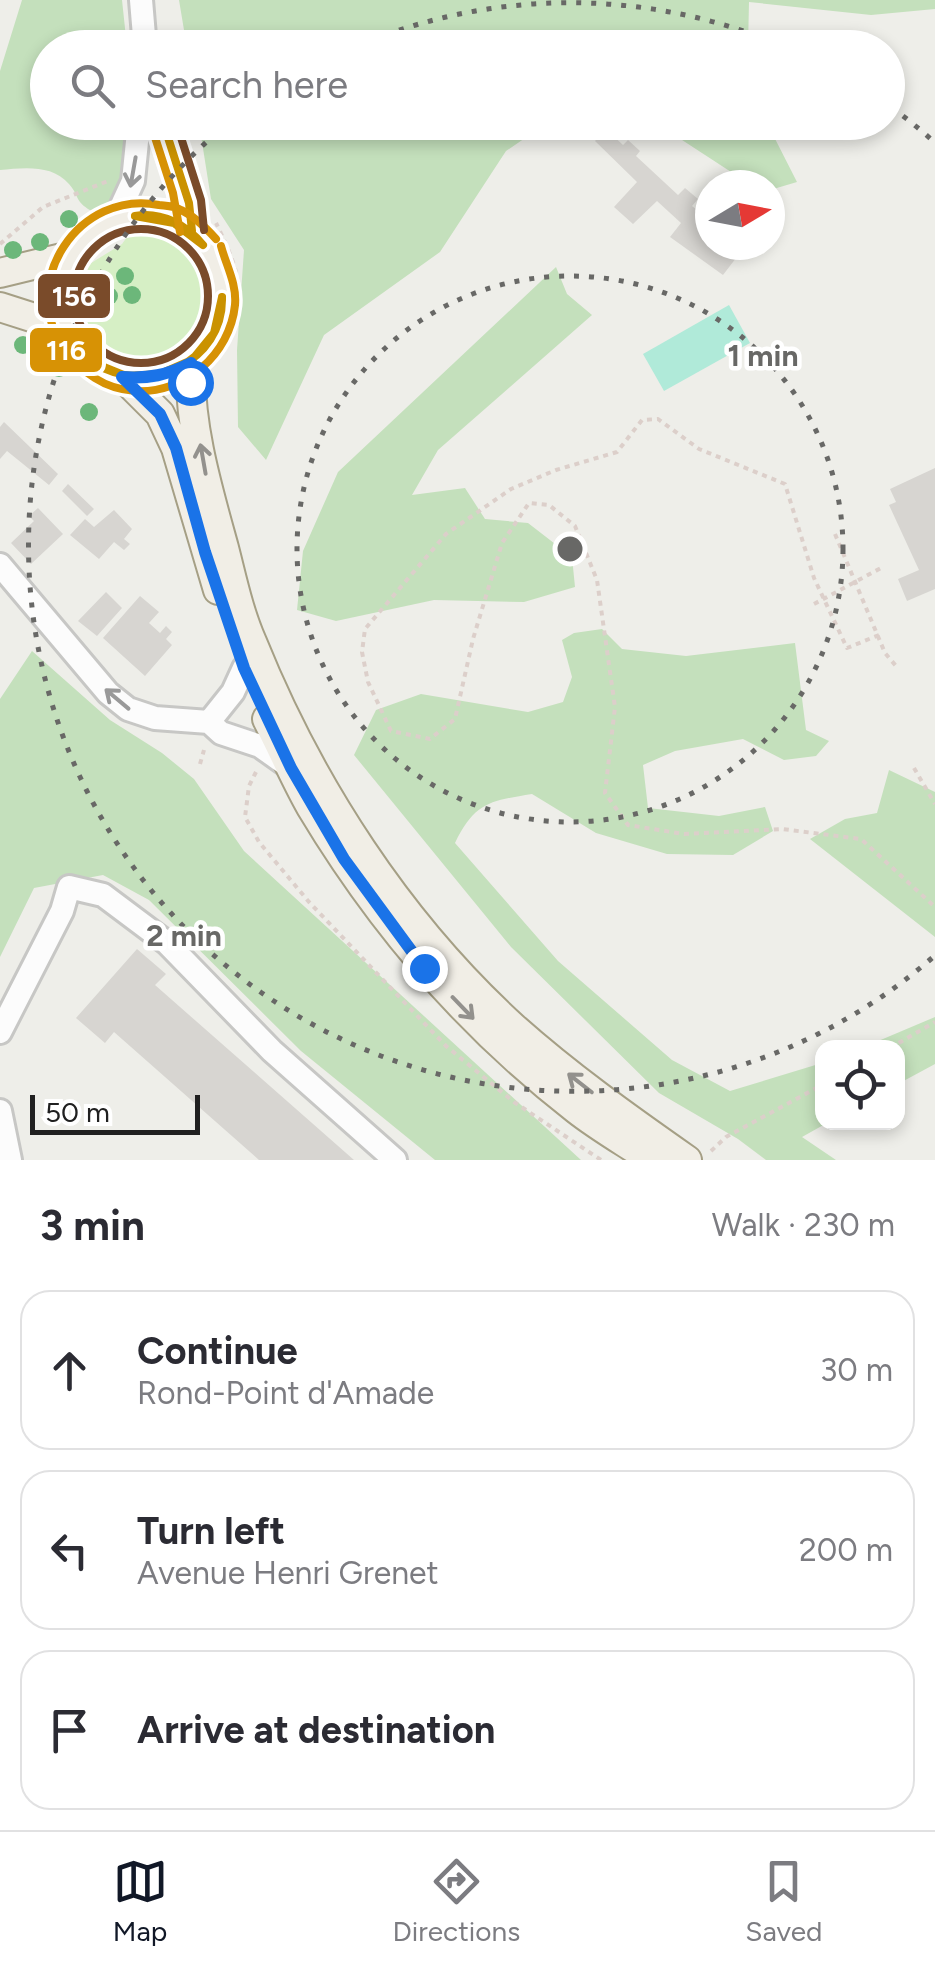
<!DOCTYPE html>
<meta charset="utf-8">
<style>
:root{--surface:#fff;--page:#f2f2f3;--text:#2b2b33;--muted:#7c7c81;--line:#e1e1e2;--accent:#111827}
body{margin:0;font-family:Figtree,sans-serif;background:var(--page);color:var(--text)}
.controls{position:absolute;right:30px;bottom:30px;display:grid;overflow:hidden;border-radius:20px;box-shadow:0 5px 15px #0003}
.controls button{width:90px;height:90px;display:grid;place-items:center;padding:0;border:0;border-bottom:2px solid var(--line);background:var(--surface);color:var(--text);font:50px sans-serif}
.compass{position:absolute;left:695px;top:170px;width:90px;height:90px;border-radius:50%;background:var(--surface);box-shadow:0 5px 15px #0003;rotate:80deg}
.scale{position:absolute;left:30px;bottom:25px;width:170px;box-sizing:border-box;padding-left:10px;border:5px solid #202020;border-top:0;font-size:28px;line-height:35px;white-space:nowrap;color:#202020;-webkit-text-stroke:8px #fff;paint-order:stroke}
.stop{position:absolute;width:30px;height:30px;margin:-22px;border:8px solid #1a73e8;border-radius:50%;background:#fff}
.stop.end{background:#1a73e8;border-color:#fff;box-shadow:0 2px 10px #0008}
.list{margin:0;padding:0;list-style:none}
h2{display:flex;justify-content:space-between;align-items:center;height:130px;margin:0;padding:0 40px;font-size:42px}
h2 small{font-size:32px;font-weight:400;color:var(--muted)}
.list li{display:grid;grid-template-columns:65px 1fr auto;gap:30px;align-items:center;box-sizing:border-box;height:160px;margin:0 20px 20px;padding:0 20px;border:2px solid var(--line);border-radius:30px}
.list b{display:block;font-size:38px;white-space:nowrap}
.list p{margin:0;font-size:32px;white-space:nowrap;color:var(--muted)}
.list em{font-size:32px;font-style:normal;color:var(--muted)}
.icon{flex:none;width:55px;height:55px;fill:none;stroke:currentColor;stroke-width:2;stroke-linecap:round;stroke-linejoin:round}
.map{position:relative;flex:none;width:935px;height:1160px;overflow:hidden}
.search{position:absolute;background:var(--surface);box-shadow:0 5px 15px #0003;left:30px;right:30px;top:30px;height:110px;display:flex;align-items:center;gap:25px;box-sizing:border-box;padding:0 35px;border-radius:55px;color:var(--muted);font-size:38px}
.sheet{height:670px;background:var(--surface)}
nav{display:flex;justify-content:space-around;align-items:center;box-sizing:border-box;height:140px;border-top:2px solid var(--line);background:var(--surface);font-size:28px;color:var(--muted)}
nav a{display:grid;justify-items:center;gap:5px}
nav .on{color:var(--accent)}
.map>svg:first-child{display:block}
.grass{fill:#d6efc5}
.forest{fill:#c4e0bc}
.pitch{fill:#b0ead9}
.building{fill:#d7d5d1}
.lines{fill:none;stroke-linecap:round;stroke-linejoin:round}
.minor-casing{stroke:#c7c7c5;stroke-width:28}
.major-casing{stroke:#a59f85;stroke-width:32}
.path{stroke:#dccfca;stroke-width:4;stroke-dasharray:5 5;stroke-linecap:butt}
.minor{stroke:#fcfcfc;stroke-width:22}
.major{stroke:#f1eee6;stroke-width:28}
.bus-1-casing{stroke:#fff;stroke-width:15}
.bus-2-casing{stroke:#fff;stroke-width:15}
.bus-3-casing{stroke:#fff;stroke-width:15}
.bus-1{stroke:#ca9200;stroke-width:8}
.bus-2{stroke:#d79205;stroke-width:8}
.bus-3{stroke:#7a4b2a;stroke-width:8}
.tree{fill:#6cb77a}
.oneway{stroke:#999}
.oneway2{stroke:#93918d}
.route{stroke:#1a73e8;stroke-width:12}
.ring{fill:none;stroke:#686866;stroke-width:5;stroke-dasharray:5 10}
.centre{fill:#686866;stroke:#fff;stroke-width:5}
.ring-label{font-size:30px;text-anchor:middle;font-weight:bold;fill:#686866;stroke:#fff;stroke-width:9;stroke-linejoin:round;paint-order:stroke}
.line-badge{stroke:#fff;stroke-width:4}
.badge-label{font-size:28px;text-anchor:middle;font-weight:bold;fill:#fff}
</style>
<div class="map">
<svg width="935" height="1160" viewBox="0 0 935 1160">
<rect width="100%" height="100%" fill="#eeeee9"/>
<path class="grass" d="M132,230C163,230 186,237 202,265C209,276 211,290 209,302C199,397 53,374 83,268L122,244Z"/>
<path class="forest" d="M22,0H122L127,47L48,48V122L130,123C128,154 128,198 95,213C73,201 81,198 69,184C52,164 23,168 0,170V71Z
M179,0H935V9L871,15L749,2L748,47L187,48Z
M199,123V122L547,123L506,151L440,252L324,335L266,460L238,427L237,350L244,250L211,199Z
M656,123H767L797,182L770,190V185H751Z
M556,267L567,294L592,315L438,450L412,495L465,488L485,519L528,523L572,557L575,587L524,602L434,600L336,621L297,610L303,551L338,472Z
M602,629L622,649L686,656L795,643L806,730L829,741L816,756L784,760L743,739L675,751L643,765L648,808L719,816L765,807L773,831L733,855L667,854L596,833L532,794C490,801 475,802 455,843L558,961L672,1060L730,1091L822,1063V1122L827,1123L802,1137L836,1160H766L738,1139L659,1093L511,947L354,755L376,710L421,694L528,712L563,702L572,677L562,640L574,633Z
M32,651L110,720L162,753L194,779L244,851L581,1160H435L301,1051L149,900L103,875L34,888L0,957V699Z
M889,770L935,792V937L810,839L845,819L877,813Z
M935,1017V1064L898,1084V1048L864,1047Z"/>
<path class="pitch" d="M729,305L750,343L664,391L643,354Z"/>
<path class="building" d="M606,129L623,145L628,140L640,151L636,156L678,195L685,188L698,199L692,206L710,220V245H739L743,249L723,275L670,237L681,223L657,201L633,224L614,207L637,182L595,141Z
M4,422L58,474L49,485L7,451L0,459V427Z
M935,468V589L907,601L898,579L919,570L889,505L896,502L890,489Z
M68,484L94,509L87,516L62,491Z
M38,508L63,534L31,564L11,543L34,521L29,516Z
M114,510L132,529L124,539L130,544L124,550L114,542L99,559L70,535L85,519L94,527Z
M106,592L122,608L97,636L78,621Z
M140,596L159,612L149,623L160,633L166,626L172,632L166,639L172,645L145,676L103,638Z
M137,949L166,974L155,985L354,1160H259L114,1032L105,1043L76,1018Z"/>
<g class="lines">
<defs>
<path id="minor" d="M141,0L145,48
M163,122C171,159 193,193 192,231
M116,218L133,181L139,122
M0,565L108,693L128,709L155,718L209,722L221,733L260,746L291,768
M209,722L233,692L244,668
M0,1032L62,911L69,887L103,895L167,943L272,1051L395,1160
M0,1111L10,1160"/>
<path id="major" d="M60 296a82 82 0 1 1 164 0a82 82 0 1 1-164 0Z
M0,273L70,256
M0,307L50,323L71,337
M191,363C188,424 208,490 224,548C232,579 239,613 252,642C310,786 399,923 513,1027C568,1076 627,1118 687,1160
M123,377L160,414L176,448L218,590
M267,719C282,748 295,779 311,807C381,924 469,1026 576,1109C600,1128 627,1143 652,1160"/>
</defs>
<use href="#minor" class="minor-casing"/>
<use href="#major" class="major-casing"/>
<path class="path" d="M74,233L94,217
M0,244L43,207L108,181
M216,357C254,309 240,272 216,223
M835,534L885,653L896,666
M814,604L881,568
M879,635L847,648L814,578L785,484L699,449L658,419L642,420L617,452L556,470L511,489L446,534L365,629L362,652L368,682L391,731L430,739L455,719L473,639L502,543L529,503L549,505L575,526L597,580L615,707L605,793L628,825L684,834L782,829L861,839L935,907
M200,764L204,750
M914,768L935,804
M256,772L249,786L245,817L259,842L309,902L446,1046L514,1102L601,1160
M890,1048L935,1022
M711,1151L726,1137L822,1085"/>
<use href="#minor" class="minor"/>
<use href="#major" class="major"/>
<defs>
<path id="bus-1" d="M163,122L189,203L192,231
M135,216C161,211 187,225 203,245
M135,216L174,223L203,245
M94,363L126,376L160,374L192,360L214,333L222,297
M94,363C147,397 224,362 222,297"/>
<path id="bus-2" d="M151,125L173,193L180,232
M216,239C207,229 194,216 181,210C175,206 166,206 159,205C80,189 16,283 65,349C83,373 104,389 135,391C185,394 230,354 235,305C237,284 226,265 221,246"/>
<path id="bus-3" d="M176,122L201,200L204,230
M74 296a67 67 0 1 1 134 0a67 67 0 1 1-134 0Z"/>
</defs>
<use href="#bus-1" class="bus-1-casing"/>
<use href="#bus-2" class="bus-2-casing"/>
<use href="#bus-3" class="bus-3-casing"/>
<use href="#bus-1" class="bus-1"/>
<use href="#bus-2" class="bus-2"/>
<use href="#bus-3" class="bus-3"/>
</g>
<g class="tree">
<circle cx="69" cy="219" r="9"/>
<circle cx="40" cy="242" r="9"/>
<circle cx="13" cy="250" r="9"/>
<circle cx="125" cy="276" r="9"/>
<circle cx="132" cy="295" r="9"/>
<circle cx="109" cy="296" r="9"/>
<circle cx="23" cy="345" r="9"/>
<circle cx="59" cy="368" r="9"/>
<circle cx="89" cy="412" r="9"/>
</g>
<defs><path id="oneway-shaft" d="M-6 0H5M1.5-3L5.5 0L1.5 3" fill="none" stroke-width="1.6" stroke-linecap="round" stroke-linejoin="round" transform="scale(2.5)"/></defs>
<g class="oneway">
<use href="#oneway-shaft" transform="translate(133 172) rotate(100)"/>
<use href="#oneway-shaft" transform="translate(117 699) rotate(-140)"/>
</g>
<g class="oneway2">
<use href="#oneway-shaft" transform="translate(203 459) rotate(-100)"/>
<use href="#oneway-shaft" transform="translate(463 1008) rotate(46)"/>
<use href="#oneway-shaft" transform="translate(580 1083) rotate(-142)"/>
</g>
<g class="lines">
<path class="route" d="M190,382L191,363C167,375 149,379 122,377L160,414L176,448L205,552L244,668L291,768L344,859L424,968"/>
</g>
<g class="ring">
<circle cx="570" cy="549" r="273"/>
<path d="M932 958A546 546 0 1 1 226 125M357 46A546 546 0 0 1 783 46M891 107A546 546 0 0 1 932 140"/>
</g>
<circle cx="570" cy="549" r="15" class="centre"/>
<g class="ring-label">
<text x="763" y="366">1 min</text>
<text x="184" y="946">2 min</text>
</g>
<g class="line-badge">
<rect x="36" y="272" width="76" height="48" rx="10" fill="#7a4b2a"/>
<rect x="28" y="326" width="76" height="48" rx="10" fill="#d79205"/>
</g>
<g class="badge-label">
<text x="74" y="306">156</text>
<text x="66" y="360">116</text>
</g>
</svg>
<div class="controls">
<button><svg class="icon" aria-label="locate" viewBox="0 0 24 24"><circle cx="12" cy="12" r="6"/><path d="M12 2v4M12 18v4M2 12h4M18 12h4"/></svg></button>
</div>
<svg class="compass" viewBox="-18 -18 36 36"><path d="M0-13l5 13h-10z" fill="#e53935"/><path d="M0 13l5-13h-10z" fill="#7c7c81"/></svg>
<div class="scale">50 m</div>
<div class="stop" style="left:190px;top:382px"></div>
<div class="stop end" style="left:424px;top:968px"></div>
<div class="search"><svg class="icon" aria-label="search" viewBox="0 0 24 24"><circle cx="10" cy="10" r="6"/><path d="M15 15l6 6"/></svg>Search here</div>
</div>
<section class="sheet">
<h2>3 min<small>Walk · 230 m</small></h2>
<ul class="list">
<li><svg class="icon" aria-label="ahead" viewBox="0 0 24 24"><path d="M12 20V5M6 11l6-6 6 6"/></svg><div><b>Continue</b><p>Rond-Point d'Amade</p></div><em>30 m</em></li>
<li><svg class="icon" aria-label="left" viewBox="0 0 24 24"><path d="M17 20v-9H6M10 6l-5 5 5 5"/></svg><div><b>Turn left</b><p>Avenue Henri Grenet</p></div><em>200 m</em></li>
<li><svg class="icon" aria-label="arrive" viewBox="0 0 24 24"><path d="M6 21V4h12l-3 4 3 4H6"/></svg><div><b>Arrive at destination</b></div></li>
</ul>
</section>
<nav>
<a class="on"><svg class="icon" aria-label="map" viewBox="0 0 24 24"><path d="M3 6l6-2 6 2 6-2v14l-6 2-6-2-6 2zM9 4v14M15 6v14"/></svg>Map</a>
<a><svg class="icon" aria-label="directions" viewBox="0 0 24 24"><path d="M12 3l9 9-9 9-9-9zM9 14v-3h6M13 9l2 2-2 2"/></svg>Directions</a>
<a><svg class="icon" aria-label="saved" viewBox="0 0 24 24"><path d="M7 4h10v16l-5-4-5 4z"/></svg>Saved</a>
</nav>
